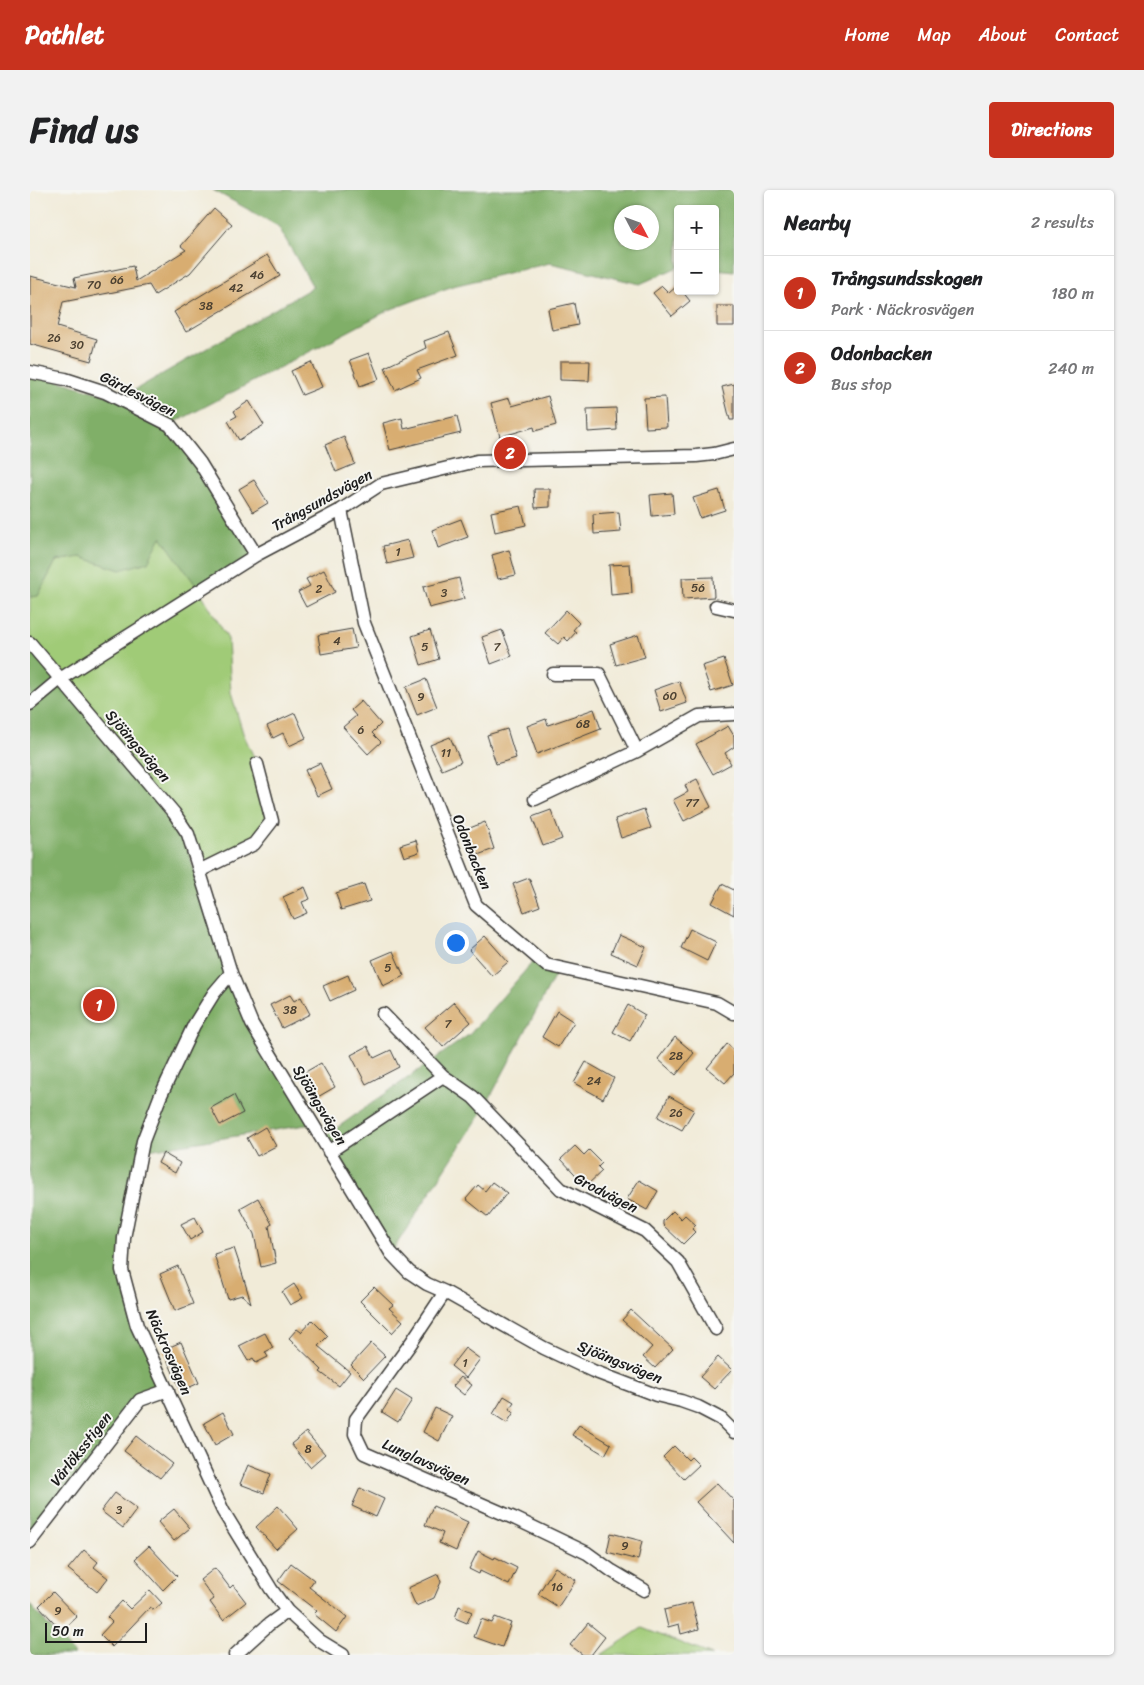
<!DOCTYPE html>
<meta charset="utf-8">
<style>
:root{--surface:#fff;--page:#f2f2f2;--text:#202124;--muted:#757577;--line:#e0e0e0;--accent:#c8321e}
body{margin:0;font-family:Sriracha,sans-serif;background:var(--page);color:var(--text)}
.controls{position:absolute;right:15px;top:15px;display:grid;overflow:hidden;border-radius:5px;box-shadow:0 1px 4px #0004}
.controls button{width:45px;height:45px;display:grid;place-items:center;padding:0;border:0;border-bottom:1px solid var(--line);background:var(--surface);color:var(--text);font:25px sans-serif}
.compass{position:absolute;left:584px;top:15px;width:45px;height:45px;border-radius:50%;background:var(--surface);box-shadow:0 1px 4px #0004;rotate:131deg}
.scale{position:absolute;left:15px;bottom:12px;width:102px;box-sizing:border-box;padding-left:5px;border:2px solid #1c1c1c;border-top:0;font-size:14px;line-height:18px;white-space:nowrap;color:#1c1c1c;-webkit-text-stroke:4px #f6f6f2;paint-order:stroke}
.you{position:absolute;left:425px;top:752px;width:18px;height:18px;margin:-12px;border:4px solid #fff;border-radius:50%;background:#1a73e8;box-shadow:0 0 0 8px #1a73e833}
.badge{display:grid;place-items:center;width:32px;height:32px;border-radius:50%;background:var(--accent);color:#fff;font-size:16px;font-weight:700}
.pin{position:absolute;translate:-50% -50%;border:2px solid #fff;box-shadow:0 1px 5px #0006}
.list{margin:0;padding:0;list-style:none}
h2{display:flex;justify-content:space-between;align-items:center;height:65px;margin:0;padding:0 20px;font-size:21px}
h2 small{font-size:16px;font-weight:400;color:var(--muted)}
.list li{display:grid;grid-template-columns:32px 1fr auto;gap:15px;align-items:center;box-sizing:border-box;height:75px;padding:0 20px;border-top:1px solid var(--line)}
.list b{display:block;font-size:19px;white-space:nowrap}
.list p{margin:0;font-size:16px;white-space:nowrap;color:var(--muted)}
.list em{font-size:16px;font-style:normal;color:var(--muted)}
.map{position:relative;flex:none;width:704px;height:1465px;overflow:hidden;border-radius:5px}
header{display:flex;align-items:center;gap:30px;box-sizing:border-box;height:70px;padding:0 25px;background:var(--accent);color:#fff}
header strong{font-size:24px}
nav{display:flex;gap:28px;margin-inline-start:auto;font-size:18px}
.intro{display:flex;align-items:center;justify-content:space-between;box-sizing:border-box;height:120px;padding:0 30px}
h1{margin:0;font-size:35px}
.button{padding:12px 22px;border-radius:5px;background:var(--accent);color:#fff;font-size:18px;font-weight:700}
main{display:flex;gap:30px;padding:0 30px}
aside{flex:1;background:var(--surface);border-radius:5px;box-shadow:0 1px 4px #0004}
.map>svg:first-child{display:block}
.green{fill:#a0cb77;stroke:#5e744a}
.forest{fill:#80af68;stroke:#4e6642;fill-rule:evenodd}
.building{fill:#d8ad71}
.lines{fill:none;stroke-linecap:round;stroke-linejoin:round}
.street-casing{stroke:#3c3b38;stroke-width:15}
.street{stroke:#fff;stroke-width:12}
.labels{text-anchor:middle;stroke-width:4;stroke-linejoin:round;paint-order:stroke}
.number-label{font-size:12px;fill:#4b4031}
.street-label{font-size:15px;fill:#1c1c1c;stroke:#f6f6f2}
</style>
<header>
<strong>Pathlet</strong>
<nav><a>Home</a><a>Map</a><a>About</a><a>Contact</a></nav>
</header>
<div class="intro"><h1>Find us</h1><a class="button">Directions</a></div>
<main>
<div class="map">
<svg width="704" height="1465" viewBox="0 0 704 1465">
<rect width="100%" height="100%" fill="#f6f6f2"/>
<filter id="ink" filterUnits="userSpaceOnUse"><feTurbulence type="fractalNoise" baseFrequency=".02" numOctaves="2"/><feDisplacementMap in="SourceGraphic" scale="10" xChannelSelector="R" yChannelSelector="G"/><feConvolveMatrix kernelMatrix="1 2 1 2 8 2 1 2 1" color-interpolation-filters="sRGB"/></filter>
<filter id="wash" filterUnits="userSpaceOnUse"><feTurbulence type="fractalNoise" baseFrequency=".0096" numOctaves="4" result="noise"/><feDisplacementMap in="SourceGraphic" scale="20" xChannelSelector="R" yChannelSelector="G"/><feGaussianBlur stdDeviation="1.12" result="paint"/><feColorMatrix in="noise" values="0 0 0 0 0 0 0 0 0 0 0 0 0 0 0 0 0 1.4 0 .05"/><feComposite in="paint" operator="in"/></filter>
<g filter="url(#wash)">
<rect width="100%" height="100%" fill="#f1ebd8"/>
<path class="green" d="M131,346L170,401L198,449L201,503L213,543L227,574L242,631L224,654L171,680L0,453V407L8,406L26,371L51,367L90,380Z
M612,1438L682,1465H571Z"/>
<path class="forest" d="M183,0H704V81L685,79V19H648V77L610,94L520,73L423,96L359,120L140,235L226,365L170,401L131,347L118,372L90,380L51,367L26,371L8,406L0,407V182L89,209L283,97L248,36ZM592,22H622V52H592Z
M0,456L144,622L201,783L282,934L112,961L92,1080L138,1200L110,1210L0,1352Z
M507,767L529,778L454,919L361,1063L291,949L440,844Z
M0,1415L45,1465H0Z"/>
<g id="blocks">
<path class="building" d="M184,18L202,34L160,83L125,105L119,95L33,112L27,137L67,149L61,171L0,154V86L46,97L44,88L103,76L106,91L156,60L151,56Z
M237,65L250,86L156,142L144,122Z
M632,96L639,103L647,96L648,101H652L660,111L642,126L623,103Z
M544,113L548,135L522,140L518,119Z
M687,116H704V136H687Z
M419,142L428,165L387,180L391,188L365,200L355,177L396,158L394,151Z
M339,163L349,189L330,196L320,170Z
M530,171H560L559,191L530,190Z
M281,172L292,197L272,205L261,181Z
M704,194V230H700L692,197Z
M518,206L526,235L505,241L504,237L470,247L461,213L479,208L482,216Z
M635,207L637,237L616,238L614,208Z
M219,211L234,235L209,250L198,231L207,226L204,221Z
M586,218L587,240L558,242L557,219Z
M427,226L431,243L360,260L353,233L372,228L374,239Z
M314,247L325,274L306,282L295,255Z
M224,290L238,313L223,322L209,299Z
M504,299H520V317L505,318Z
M689,300L695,320L670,328L663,308Z
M642,303L644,324L622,326L620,305Z
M491,316L496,335L465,342L461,322Z
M589,322L591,342L564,344L563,324Z
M431,329L438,347L408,358L402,340Z
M378,350L383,368L357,374L353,356Z
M479,360L486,385L468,389L462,365Z
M600,374L602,403L581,405L579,375Z
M294,380L305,402L276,417L268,402L280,396L276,389Z
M683,387L684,407L653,409L652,388Z
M429,388L434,409L399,418L393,397Z
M536,420L549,433L543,440L546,442L538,451L534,447L528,454L515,443Z
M322,439L326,458L291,464L288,445Z
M400,440L409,469L391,475L382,446Z
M472,440L482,466L461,474L452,447Z
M608,445L615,467L586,475L580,454Z
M694,469L703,495L681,502L672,476Z
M396,489L407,517L387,525L376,497Z
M649,491L657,513L631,522L624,500Z
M331,511L351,534L342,543L351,552L338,564L313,537L326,526L321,520Z
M564,519L571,539L507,564L497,536L516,529L518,535Z
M265,523L276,548L259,556L253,543L243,548L237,536Z
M698,536L704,546V557L695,563L701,574L683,584L666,554Z
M477,539L486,568L466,574L457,545Z
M420,547L431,572L412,580L400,555Z
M290,573L302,599L287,606L275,580Z
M667,589L681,617L654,631L643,610L658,602L655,595Z
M614,619L621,638L591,648L585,629Z
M521,620L532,649L513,656L502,627Z
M455,632L464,659L445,666L435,640Z
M386,650L389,662L374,667L370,655Z
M499,688L510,716L494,722L483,694Z
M334,694L340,711L311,720L306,703Z
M692,694L704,700V725L682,713Z
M275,697L280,709L272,712L277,723L263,729L253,707Z
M660,739L686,752L677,771L651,758Z
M589,745L616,757L608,775L581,763Z
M455,746L478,772L462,786L439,760Z
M363,761L374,786L353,796L342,770Z
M318,785L324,800L300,811L293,796Z
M260,805L264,811L271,807L280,824L252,838L240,815Z
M424,812L441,832L413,857L395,837Z
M598,815L615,825L600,851L583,842Z
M527,821L544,832L528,857L512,847Z
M645,847L664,863L646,885L628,869Z
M697,854L704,860V883L695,893L677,878Z
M338,856L344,868L361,860L369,877L336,894L321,865Z
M556,872L584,888L573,909L544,893Z
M291,873L305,897L286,908L272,884Z
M204,905L213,923L190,935L181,918Z
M639,906L664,920L652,940L628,927Z
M235,937L246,956L227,966L217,948Z
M545,956L554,965L559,960L572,973L568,977L572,981L556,996L531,969Z
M133,963L150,973L145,983L128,973Z
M609,990L628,1001L617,1020L597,1009Z
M462,992L477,1003L458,1027L436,1009L448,995L455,1001Z
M228,1008L242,1034L239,1036L246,1073L231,1077L224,1044L210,1018Z
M643,1021L651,1029L655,1025L666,1035L662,1039L665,1042L653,1054L633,1035V1031Z
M165,1027L173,1042L160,1050L151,1034Z
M204,1058L210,1076L221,1113L212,1105L198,1109L184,1064Z
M148,1076L163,1114L145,1121L130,1084Z
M264,1094L273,1108L260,1115L252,1102Z
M344,1097L363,1115L359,1118L373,1131L362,1143L330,1111Z
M601,1120L643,1159L625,1178L613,1167L622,1157L592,1130Z
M282,1130L298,1146L288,1156L320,1182L309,1196L290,1182L292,1180L259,1148L267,1139L271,1142Z
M235,1143L243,1158L235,1162L238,1167L226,1173L223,1168L218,1171L209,1156Z
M151,1152L169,1193L151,1201L133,1160Z
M341,1153L355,1166L334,1188L321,1175Z
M435,1158L450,1169L436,1188L421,1176Z
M688,1167L702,1180L684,1199L670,1187Z
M431,1187L442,1195L434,1205L423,1196Z
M366,1200L382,1210L368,1232L352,1222Z
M474,1206L484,1212L479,1219L484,1222L477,1233L463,1224Z
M405,1218L422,1226L409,1251L393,1242Z
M193,1222L204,1244L185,1255L174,1233Z
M549,1235L581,1254L575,1265L542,1245Z
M276,1242L295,1264L280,1277L261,1254Z
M106,1246L142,1274L130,1288L94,1261Z
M644,1256L658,1270L661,1267L669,1275L654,1289L633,1267Z
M218,1275L241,1284L234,1303L210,1294Z
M687,1293L704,1311V1353L666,1312Z
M330,1298L354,1309L346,1327L322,1316Z
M85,1303L107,1319L93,1338L71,1321Z
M248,1316L268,1339L246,1359L226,1337Z
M403,1316L438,1332L426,1361L409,1353L413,1343L395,1335Z
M144,1319L160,1338L144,1351L128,1332Z
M581,1343L612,1351L608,1370L577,1362Z
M119,1356L147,1386L133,1400L105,1369Z
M54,1360L68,1372L64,1377L78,1388L67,1402L38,1379Z
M448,1361L464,1369L465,1367L487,1378L479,1395L450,1381L449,1384L439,1379Z
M261,1373L284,1390L279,1397L317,1427L306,1442L284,1424L287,1421L248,1391Z
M525,1377L546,1390L528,1417L508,1404Z
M185,1378L200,1398L203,1395L216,1412L193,1430L180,1412L184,1409L170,1390Z
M408,1384L411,1392L404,1408L386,1416L378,1398Z
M120,1400L132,1413L124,1420L120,1417L82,1457L70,1445L82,1432L77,1427L92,1411L100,1419Z
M23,1402L47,1427L32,1441L9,1416Z
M662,1413L669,1439L651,1444L649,1434L638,1437L634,1420Z
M429,1416L442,1422L437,1433L425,1428Z
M465,1427L481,1433L472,1457L444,1447L451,1429L462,1433Z
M558,1433L575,1447L561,1465H553L540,1455Z"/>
</g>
</g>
<g filter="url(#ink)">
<use href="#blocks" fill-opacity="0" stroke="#3c3b38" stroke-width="1"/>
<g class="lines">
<defs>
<path id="street" d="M0,182L35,189L75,202L140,235L170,273L226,365
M311,320L334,433L446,715L516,775L687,813L704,823
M686,416L704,420
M0,453L144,623L158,644L201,783L222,834L361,1063L379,1082L397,1094L415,1102L514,1158L563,1181L626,1205L651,1211L668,1217L691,1229L704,1242
M523,484H569L607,561
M0,514L30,489L226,365L311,320L351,294L447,271L666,266L684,264L704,259
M505,609L607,561L669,526L704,524
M171,680L224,654L242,631L227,574
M201,783L184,803L164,835L130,907L113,951L94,1048L92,1080L107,1136L193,1321L241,1399L257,1421L290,1451L313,1465
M353,824L413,886L443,907L531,999L615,1041L648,1072L686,1139
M299,962L413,886
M415,1102L381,1153L326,1229L325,1244L334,1263L486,1329L557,1363L582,1381L614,1400
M0,1352L110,1210L138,1200
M205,1465L238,1435L257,1421"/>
</defs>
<use href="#street" class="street-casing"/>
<use href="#street" class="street"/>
</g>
</g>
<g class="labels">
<g class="number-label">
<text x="227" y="89">46</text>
<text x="87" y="94">66</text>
<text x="64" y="99">70</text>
<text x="206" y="102">42</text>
<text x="176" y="120">38</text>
<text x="24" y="152">26</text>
<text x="47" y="159">30</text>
<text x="368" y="366">1</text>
<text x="668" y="402">56</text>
<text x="289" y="403">2</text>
<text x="414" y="407">3</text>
<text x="307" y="455">4</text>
<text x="395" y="461">5</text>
<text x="467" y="461">7</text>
<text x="640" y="510">60</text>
<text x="391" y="511">9</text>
<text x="553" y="538">68</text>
<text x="331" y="544">6</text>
<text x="416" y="567">11</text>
<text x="662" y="617">77</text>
<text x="358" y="782">5</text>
<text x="260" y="824">38</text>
<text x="418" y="838">7</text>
<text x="646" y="870">28</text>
<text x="564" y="895">24</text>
<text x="646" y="927">26</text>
<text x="435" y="1177">1</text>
<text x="278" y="1263">8</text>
<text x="89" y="1324">3</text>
<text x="595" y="1360">9</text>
<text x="527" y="1401">16</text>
<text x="28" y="1425">9</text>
</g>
<g class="street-label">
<text transform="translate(108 204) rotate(27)" y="5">Gärdesvägen</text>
<text transform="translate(292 310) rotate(-29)" y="5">Trångsundsvägen</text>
<text transform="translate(108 556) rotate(49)" y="5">Sjöängsvägen</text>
<text transform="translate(442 662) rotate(68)" y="5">Odonbacken</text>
<text transform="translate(290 915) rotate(59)" y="5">Sjöängsvägen</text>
<text transform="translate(576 1003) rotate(27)" y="5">Grodvägen</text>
<text transform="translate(139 1162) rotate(66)" y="5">Näckrosvägen</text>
<text transform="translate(590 1172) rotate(22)" y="5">Sjöängsvägen</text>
<text transform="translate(51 1259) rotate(-52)" y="5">Vårlöksstigen</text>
<text transform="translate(396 1272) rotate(24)" y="5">Lunglavsvägen</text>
</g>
</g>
</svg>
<div class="controls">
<button>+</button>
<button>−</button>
</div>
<svg class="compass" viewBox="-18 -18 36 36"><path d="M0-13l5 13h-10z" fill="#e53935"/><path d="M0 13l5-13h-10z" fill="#757577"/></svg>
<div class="scale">50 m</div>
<div class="you"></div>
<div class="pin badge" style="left:69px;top:815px">1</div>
<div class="pin badge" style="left:480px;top:263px">2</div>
</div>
<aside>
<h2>Nearby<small>2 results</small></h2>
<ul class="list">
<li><span class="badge">1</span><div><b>Trångsundsskogen</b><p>Park · Näckrosvägen</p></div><em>180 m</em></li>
<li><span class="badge">2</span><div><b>Odonbacken</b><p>Bus stop</p></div><em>240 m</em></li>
</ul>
</aside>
</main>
